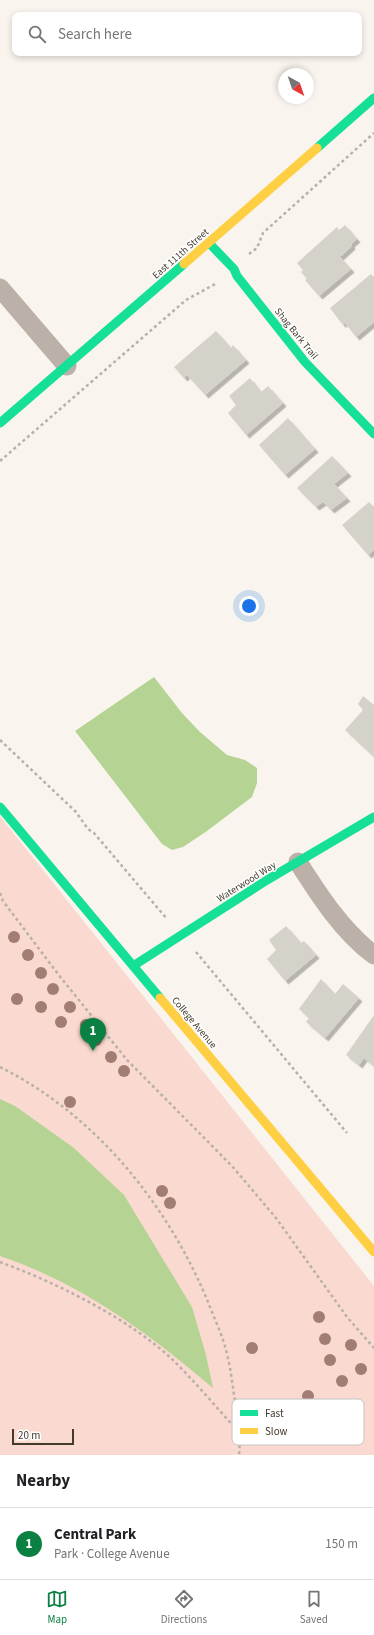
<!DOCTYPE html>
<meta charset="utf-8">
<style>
:root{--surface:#fff;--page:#f6f6f6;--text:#202124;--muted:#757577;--line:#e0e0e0;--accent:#0b8043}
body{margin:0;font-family:"Source Sans 3",sans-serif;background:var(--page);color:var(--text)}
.compass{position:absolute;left:278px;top:68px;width:36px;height:36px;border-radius:50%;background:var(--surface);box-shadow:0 2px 6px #0003;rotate:140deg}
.scale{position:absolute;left:12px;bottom:10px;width:62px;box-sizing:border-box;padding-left:4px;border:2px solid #423b2d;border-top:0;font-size:11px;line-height:14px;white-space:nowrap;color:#423b2d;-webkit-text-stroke:3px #fff;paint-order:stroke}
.you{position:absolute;left:249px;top:606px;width:14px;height:14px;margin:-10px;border:3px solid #fff;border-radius:50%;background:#1a73e8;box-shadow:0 0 0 6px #1a73e833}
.badge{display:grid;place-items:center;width:26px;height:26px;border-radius:50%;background:var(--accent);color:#fff;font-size:13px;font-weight:700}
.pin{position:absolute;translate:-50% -33px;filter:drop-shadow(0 1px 2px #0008)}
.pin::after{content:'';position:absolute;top:21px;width:14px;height:12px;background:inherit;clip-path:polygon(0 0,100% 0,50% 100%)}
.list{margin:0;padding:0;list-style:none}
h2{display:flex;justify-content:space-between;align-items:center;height:52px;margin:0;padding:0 16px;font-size:17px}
h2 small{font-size:13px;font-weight:400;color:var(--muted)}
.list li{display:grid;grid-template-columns:26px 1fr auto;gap:12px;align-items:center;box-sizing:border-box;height:72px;padding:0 16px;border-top:1px solid var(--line)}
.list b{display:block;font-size:15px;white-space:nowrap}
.list p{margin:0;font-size:13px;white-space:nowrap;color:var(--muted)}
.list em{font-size:13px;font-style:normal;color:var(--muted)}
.icon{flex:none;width:22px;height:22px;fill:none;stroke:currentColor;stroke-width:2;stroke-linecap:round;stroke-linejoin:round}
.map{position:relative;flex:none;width:374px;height:1455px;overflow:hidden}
.search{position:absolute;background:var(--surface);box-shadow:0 2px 6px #0003;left:12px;right:12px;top:12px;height:44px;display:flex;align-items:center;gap:10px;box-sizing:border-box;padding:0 14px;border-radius:8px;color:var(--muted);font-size:15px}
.sheet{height:124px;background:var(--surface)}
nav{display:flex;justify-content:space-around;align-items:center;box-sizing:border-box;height:56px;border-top:1px solid var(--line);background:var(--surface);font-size:11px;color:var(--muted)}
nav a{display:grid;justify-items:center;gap:2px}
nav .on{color:var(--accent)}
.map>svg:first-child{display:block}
.park{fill:#fadad0}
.water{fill:#b5d393}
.building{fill:#d5d3c9;filter:url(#shadow)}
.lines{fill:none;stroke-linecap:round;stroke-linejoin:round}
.path{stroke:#b8b0a9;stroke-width:2.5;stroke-dasharray:3 3;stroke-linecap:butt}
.street{stroke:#bcb1a8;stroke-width:19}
.fast{stroke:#16e098;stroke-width:9}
.slow{stroke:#ffcf43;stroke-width:9}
.tree{fill:#a17d73}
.labels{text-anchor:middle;stroke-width:3;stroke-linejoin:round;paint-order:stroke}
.street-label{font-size:10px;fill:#423b2d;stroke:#fff}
.key{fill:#fff;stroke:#c6c4c0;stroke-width:1}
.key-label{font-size:11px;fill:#423b2d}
</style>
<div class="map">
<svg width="374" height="1455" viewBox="0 0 374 1455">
<defs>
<filter id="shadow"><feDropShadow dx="3.5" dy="3.5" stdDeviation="0" flood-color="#0004"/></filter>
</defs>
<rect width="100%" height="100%" fill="#f9f5ee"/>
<path class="park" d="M0,816L374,1286V1455H0Z"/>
<path class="water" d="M154,677L182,713L200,732L227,755L245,760L257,768V783L252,797L207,831L183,847L172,850L162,844L75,731Z
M0,1099L15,1106L74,1148L124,1195L192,1307L206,1355L213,1388C147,1332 82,1284 0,1256Z"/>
<path class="building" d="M345,225L357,239L351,244L352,246L340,257L351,269L319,296L305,280L307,279L301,272L303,270L297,263L337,227L339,230Z
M371,274L374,277V322L356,337L345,323L342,324L330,308Z
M216,331L231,348L233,345L246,360L205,395L187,375L184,378L174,367Z
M250,378L261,392L268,386L283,403L246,435L228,413L236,405L229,396Z
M288,418L315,449L285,475L259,445Z
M332,456L348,473L334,484L347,498L331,510L323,502L316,507L297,488Z
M369,502L374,507V550L368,555L342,525Z
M363,696L374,705V757L345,730L363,710L358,704Z
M286,926L301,943L304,941L316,955L285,981L267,959L276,950L269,940Z
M321,979L335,994L343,984L359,998L325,1038L306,1022L309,1018L299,1009Z
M374,1015V1066L364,1058L359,1065L346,1055Z"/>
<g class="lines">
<path class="path" d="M249,254L257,248L263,233L374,133
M0,461L186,300L217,283
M0,740L76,812L88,829L94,833L167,919
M0,893L3,901L58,974L127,1060L232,1166L276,1218L347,1317L374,1348
M196,952L347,1133
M0,1067C96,1115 168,1205 208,1302C214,1318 222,1334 226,1350C230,1365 232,1380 234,1395C237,1414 241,1435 239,1455
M0,1262C57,1283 130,1319 174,1361C196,1383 217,1408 238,1431"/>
<path class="street" d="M0,288L67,366
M298,862C319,895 342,931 374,955"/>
<path class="fast" d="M317,148L374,98
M209,243L234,269L237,276L305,362L374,434
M0,423L184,264
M0,807L160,998
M133,966L267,880L374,817"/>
<path class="slow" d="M184,264L317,148
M160,998L374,1252"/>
</g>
<g class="tree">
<circle cx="14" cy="937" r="6"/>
<circle cx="28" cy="955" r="6"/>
<circle cx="41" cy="973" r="6"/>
<circle cx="53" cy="989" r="6"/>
<circle cx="17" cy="999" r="6"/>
<circle cx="41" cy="1007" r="6"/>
<circle cx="70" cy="1007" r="6"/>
<circle cx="61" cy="1022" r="6"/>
<circle cx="86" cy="1025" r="6"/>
<circle cx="96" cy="1040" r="6"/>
<circle cx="111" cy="1057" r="6"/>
<circle cx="124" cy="1071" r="6"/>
<circle cx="70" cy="1102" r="6"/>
<circle cx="162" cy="1191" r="6"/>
<circle cx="170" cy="1203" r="6"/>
<circle cx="319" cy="1317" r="6"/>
<circle cx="325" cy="1339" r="6"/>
<circle cx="351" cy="1345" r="6"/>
<circle cx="252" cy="1348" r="6"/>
<circle cx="330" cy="1360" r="6"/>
<circle cx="361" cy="1369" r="6"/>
<circle cx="342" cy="1381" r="6"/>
<circle cx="308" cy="1396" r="6"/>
</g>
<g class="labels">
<g class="street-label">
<text transform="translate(180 253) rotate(-41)" y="4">East 111th Street</text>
<text transform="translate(297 333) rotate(51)" y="4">Shag Bark Trail</text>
<text transform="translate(246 881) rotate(-32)" y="4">Waterwood Way</text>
<text transform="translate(195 1022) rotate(50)" y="4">College Avenue</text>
</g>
</g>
<rect x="232" y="1399" width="132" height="46" rx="6" class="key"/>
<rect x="240" y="1410" width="18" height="6" fill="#16e098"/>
<rect x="240" y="1428" width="18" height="6" fill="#ffcf43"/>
<g class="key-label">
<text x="265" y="1417">Fast</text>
<text x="265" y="1435">Slow</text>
</g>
</svg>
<svg class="compass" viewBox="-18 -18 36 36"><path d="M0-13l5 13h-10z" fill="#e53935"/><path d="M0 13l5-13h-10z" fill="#757577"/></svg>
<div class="scale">20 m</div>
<div class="you"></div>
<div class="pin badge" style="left:93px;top:1051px">1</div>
<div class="search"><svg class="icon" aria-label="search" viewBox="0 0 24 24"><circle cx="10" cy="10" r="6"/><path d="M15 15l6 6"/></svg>Search here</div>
</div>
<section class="sheet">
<h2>Nearby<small></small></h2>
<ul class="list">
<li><span class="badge">1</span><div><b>Central Park</b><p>Park · College Avenue</p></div><em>150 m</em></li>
</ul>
</section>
<nav>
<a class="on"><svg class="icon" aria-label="map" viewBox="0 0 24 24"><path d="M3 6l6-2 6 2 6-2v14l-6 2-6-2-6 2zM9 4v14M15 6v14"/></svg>Map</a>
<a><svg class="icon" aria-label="directions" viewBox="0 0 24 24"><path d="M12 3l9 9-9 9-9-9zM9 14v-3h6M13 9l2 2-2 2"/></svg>Directions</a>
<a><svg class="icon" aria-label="saved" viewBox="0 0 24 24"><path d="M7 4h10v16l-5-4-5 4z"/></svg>Saved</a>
</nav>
